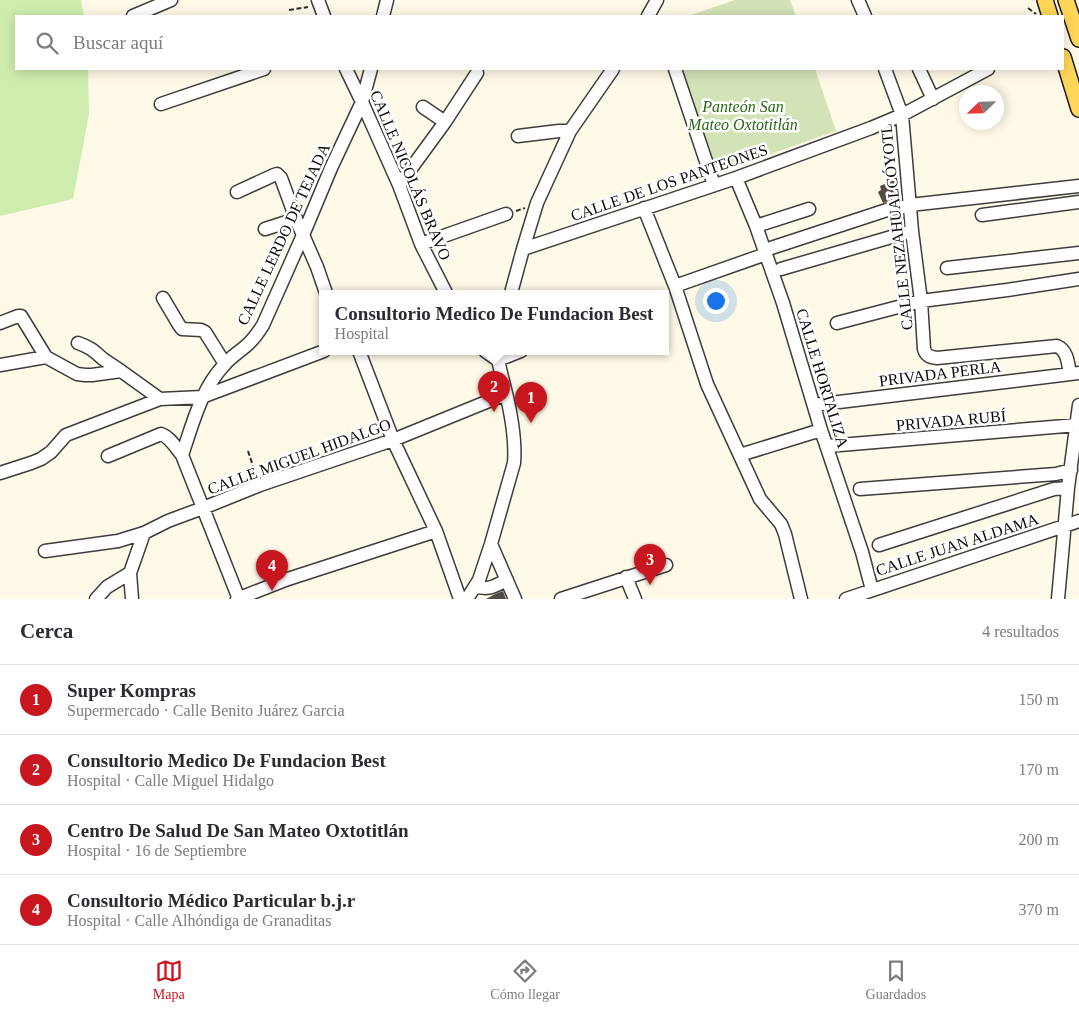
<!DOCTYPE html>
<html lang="es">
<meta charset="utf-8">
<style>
:root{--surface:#fff;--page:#f2f2f3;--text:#2b2b33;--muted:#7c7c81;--line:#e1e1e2;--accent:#c7161e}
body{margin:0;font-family:"Times New Roman",serif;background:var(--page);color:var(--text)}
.compass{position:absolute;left:959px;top:85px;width:45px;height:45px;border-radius:50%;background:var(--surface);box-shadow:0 2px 12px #0003;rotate:247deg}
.you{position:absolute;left:715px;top:300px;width:18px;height:18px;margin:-12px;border:4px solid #fff;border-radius:50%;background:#1a73e8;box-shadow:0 0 0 8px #1a73e833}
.badge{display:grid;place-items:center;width:32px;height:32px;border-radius:50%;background:var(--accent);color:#fff;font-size:16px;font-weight:700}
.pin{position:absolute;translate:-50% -41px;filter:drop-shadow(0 1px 2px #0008)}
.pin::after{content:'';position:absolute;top:26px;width:18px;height:15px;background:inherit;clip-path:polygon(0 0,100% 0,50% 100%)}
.popup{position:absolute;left:319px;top:290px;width:350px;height:65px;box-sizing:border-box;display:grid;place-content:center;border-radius:0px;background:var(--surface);filter:drop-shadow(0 1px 4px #0005);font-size:16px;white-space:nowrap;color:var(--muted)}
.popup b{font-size:19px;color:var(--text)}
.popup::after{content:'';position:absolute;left:50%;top:100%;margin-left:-10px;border:10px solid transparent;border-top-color:var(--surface)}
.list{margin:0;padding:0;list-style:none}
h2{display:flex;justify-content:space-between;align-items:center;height:65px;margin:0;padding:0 20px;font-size:21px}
h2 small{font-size:16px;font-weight:400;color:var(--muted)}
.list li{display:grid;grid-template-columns:32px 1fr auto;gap:15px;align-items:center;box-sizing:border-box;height:70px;padding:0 20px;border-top:1px solid var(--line)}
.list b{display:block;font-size:19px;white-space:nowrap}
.list p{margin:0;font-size:16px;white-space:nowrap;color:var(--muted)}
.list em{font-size:16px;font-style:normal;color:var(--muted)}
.icon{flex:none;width:28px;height:28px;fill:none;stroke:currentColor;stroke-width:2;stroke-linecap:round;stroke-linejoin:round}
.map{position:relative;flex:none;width:1079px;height:599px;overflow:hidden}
.search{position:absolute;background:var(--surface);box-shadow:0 2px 12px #0003;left:15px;right:15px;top:15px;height:55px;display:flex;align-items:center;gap:12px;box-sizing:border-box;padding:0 18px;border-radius:0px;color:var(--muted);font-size:19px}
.sheet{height:345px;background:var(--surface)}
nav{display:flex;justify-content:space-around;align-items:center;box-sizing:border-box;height:70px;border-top:1px solid var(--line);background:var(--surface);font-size:14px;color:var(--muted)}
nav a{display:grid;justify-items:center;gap:2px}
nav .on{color:var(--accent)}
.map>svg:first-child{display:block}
.green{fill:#ceedae}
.cemetery{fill:#d4e2b7}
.building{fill:#544b46}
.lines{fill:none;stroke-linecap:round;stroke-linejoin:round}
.minor-casing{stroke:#3d3d3d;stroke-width:15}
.major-casing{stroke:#1b1b1b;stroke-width:18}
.path{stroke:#2c2c2c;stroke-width:2;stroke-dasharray:5 2.5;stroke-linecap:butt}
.minor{stroke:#fff;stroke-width:12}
.major{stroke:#ffd657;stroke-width:15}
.labels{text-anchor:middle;stroke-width:5;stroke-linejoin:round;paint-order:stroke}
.park-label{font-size:16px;font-style:italic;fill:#266716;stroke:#fff}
.street-label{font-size:16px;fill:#0a0a0a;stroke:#fff}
</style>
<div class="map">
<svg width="1079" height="599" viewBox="0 0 1079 599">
<rect width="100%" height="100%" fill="#fffae7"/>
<path class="green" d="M0,0H81L84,16H16V69H88L89,114L73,199L0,216Z"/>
<path class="cemetery" d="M735,0H790L796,16H688Z
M677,69H815L836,131L714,174Z"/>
<path class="building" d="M894,180L901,197L883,203L878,192L881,190L880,186Z
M503,591L506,599H486L495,594Z"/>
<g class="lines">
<defs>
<path id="minor" d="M318,0L324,16
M858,0L865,16
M133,16L171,0
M383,16L387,0
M648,16L657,0
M346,69L362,102L399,185L421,244L446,293
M675,69L714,185
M885,69L902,115L912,231L921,301L924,349C926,356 930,357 937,358L1057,346C1068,351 1068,364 1070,374
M919,69L933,99
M161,104L264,69
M423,107L445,122
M518,136L559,131H570
M736,178L756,226L783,303L821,430L862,552L872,590
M399,185L445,122L477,73
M237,192L274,175L277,174L281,178L296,219L317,267L326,293
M644,208L675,286L707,384L760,499L781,524L785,534L801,599
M982,215L1079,202
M756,226L809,209
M265,229L296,219
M421,244L506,214
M771,248L890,209L910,205L1079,186
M523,249L736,178L871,128L902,115L988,69
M947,268L1079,253
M781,269L912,231
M675,286L766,254
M511,293L523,249L537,203L570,131L613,69
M163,298L179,325L182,329L201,330L205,332L225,364
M0,323L18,316H21L46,357L77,374L85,375H92L121,371L160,399
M837,323L921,301L1007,290L1079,279
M78,343C90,347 94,351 103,359C109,363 115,367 121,371
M359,351L393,440L436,531L460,599
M485,351L498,360L521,351
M0,365L46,357
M814,405L1079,373
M828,446L1077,425
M182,455C193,423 201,389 225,364C231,357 239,352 246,346C253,340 258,333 263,325L303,235L331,168L362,102L371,69
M740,455L821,430
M108,456L161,434C170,437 176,448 182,455L239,599
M0,473L31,463L41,459L51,452L66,435L160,399L202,397L324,351
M860,489L1056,474L1071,470
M491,544L515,599
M879,545L1054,489L1068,488
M45,551L118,541L144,533
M626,577L635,599
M475,586C489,591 494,586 507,580
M96,599L107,587L130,573
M132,599L130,573L144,533L168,521L203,508L260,485L393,440L506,394
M237,599L288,579L436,531
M467,599L479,580L491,544L514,463C516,438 511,413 505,389C502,376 498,364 497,351
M561,599L666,565
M846,599L1079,521
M1058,599L1068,488L1079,405"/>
<path id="major" d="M1045,0L1050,16
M1066,0L1079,39
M1063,57L1079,109"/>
</defs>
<use href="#minor" class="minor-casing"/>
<use href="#major" class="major-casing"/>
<path class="path" d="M1028,8L1036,14
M289,10L308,7
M516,211L525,208
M248,451L256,475"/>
<use href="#minor" class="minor"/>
<use href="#major" class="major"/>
</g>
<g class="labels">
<g class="park-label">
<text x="743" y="112">Panteón San<tspan x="743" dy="18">Mateo Oxtotitlán</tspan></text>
</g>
<g class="street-label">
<text transform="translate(411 175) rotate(67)" y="6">CALLE NICOLÁS BRAVO</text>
<text transform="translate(669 182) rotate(-19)" y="6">CALLE DE LOS PANTEONES</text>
<text transform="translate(896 227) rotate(-96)" y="6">CALLE NEZAHUALCÓYOTL</text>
<text transform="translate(283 234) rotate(-65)" y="6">CALLE LERDO DE TEJADA</text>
<text transform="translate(940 373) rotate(-7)" y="6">PRIVADA PERLA</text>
<text transform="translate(823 378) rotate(73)" y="6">CALLE HORTALIZA</text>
<text transform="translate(951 420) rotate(-5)" y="6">PRIVADA RUBÍ</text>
<text transform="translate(299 456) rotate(-20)" y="6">CALLE MIGUEL HIDALGO</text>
<text transform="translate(957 544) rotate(-18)" y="6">CALLE JUAN ALDAMA</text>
</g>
</g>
</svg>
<svg class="compass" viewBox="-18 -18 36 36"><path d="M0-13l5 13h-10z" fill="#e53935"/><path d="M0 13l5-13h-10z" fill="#7c7c81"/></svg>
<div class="you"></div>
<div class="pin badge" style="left:531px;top:423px">1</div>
<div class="pin badge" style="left:494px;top:412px">2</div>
<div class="popup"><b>Consultorio Medico De Fundacion Best</b>Hospital</div>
<div class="pin badge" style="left:650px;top:585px">3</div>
<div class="pin badge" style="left:272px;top:591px">4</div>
<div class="search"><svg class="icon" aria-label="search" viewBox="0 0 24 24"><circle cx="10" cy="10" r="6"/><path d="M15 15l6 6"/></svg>Buscar aquí</div>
</div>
<section class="sheet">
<h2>Cerca<small>4 resultados</small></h2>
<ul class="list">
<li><span class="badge">1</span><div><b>Super Kompras</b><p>Supermercado · Calle Benito Juárez Garcia</p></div><em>150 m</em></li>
<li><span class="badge">2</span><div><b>Consultorio Medico De Fundacion Best</b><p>Hospital · Calle Miguel Hidalgo</p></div><em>170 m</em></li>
<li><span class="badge">3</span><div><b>Centro De Salud De San Mateo Oxtotitlán</b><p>Hospital · 16 de Septiembre</p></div><em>200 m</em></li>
<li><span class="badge">4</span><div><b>Consultorio Médico Particular b.j.r</b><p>Hospital · Calle Alhóndiga de Granaditas</p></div><em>370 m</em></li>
</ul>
</section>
<nav>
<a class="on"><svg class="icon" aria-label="map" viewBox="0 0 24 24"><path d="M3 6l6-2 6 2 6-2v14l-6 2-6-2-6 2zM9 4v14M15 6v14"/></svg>Mapa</a>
<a><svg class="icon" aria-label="directions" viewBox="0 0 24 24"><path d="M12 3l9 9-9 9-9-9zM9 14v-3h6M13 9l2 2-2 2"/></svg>Cómo llegar</a>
<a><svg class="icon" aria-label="saved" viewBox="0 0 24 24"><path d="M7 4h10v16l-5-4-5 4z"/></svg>Guardados</a>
</nav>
